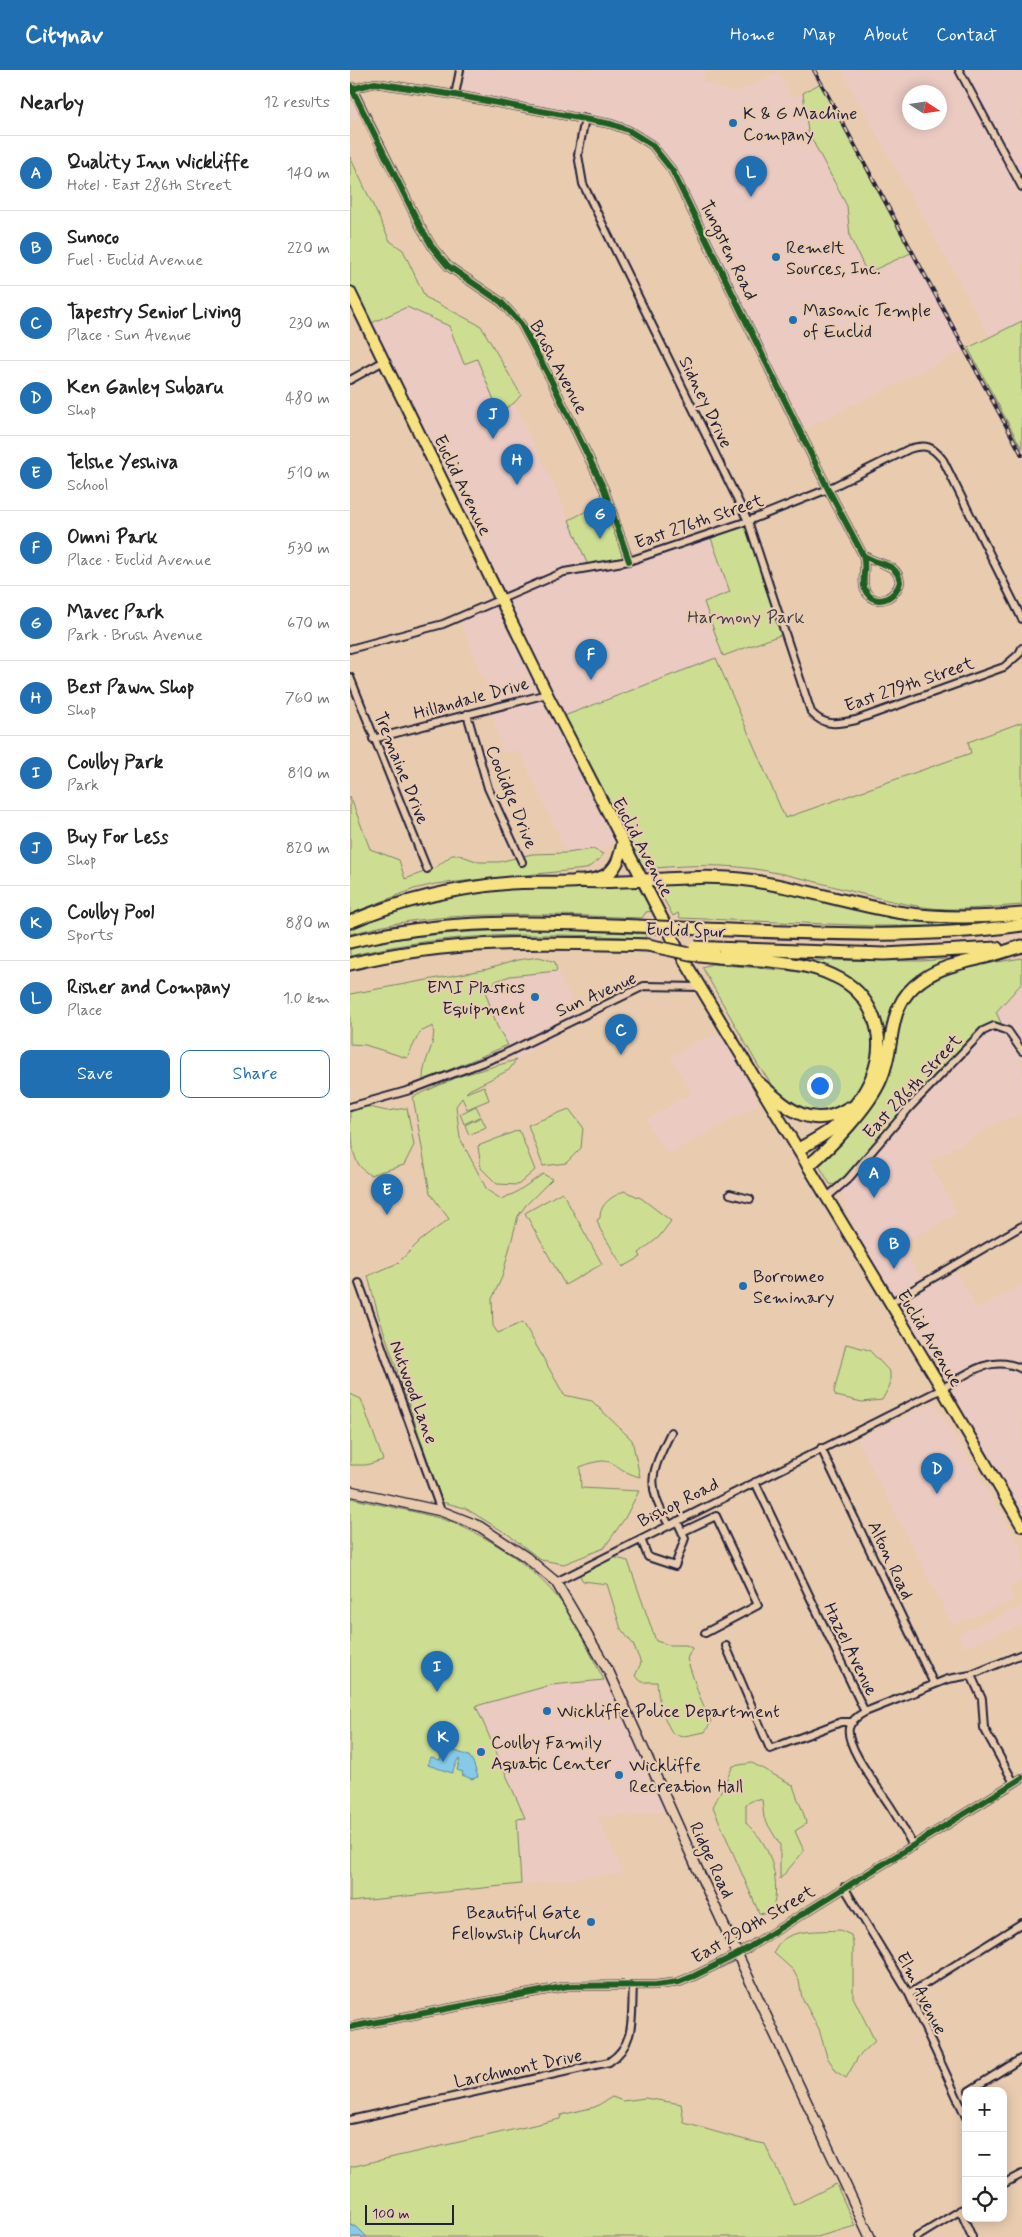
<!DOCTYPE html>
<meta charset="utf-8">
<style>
:root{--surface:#fff;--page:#f2f2f2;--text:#222;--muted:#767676;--line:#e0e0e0;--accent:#1f6fb2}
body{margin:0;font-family:Mynerve,sans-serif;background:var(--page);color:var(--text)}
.controls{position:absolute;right:15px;bottom:15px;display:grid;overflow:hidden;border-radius:10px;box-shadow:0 2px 12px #0003}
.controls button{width:45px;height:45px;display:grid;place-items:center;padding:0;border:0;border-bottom:1px solid var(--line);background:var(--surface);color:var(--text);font:25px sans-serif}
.compass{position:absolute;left:552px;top:15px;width:45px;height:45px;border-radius:50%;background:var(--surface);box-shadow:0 2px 12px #0003;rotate:102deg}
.scale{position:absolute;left:15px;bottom:12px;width:89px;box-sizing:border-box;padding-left:5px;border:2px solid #22223b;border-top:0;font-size:14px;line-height:18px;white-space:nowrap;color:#22223b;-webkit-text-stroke:4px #e9ccb0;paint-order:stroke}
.you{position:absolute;left:469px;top:1015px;width:18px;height:18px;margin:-12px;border:4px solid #fff;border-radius:50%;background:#1a73e8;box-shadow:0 0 0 8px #1a73e833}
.badge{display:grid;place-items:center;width:32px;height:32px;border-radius:50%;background:var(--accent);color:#fff;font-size:16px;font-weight:700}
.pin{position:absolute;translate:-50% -41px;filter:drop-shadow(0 1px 2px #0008)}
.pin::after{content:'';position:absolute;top:26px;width:18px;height:15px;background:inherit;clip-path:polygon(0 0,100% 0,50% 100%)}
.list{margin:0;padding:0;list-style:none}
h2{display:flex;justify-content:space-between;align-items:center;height:65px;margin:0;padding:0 20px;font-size:21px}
h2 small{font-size:16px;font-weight:400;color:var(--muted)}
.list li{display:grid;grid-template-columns:32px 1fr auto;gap:15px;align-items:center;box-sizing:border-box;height:75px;padding:0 20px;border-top:1px solid var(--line)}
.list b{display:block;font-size:19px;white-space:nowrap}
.list p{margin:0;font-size:16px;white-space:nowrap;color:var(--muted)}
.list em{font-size:16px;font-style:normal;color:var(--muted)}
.actions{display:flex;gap:10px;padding:15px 20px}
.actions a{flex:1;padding:11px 0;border:1px solid var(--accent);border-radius:10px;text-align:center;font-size:18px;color:var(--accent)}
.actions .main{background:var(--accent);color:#fff}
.icon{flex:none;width:28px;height:28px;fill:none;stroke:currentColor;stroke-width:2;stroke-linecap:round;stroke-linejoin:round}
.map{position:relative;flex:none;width:672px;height:2167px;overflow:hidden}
header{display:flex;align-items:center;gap:30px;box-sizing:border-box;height:70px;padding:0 25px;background:var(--accent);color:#fff}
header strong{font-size:24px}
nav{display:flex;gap:28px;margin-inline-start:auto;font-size:18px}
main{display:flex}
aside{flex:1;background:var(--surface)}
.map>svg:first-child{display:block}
.built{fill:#ebcac2;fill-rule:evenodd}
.green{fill:#cdde92;stroke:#788066}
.water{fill:#87cae8;stroke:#5f87a3}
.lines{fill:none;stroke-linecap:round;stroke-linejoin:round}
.street-casing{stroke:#22223b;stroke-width:10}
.secondary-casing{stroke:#22223b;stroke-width:12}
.primary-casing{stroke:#22223b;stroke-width:14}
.highway-casing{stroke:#22223b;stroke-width:15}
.street{stroke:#e9ccb0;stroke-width:6}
.secondary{stroke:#e9ccb0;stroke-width:9}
.primary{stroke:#f7e281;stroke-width:10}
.highway{stroke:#f7e281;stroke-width:11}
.rail-casing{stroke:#22223b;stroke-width:4}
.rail{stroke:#e9ccb0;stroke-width:2;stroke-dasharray:5.5;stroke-linecap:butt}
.highway-bridge-casing{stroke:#22223b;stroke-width:15;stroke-linecap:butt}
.highway-bridge{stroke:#f7e281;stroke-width:11}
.cycleway-casing{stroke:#e9ccb0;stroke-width:9}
.cycleway{stroke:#1b5e20;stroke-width:6}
.poi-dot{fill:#1f6fb2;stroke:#e9ccb0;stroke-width:2}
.labels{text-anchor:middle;stroke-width:4.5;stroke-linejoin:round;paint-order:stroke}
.poi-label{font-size:18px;fill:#22223b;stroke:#e9ccb0;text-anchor:start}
.street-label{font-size:18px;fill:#22223b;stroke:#e9ccb0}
.park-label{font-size:18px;fill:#3c3e48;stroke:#e9ccb0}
</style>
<header>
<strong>Citynav</strong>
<nav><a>Home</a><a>Map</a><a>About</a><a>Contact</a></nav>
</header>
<main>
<aside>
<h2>Nearby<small>12 results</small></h2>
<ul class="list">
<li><span class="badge">A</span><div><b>Quality Inn Wickliffe</b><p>Hotel · East 286th Street</p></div><em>140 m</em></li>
<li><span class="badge">B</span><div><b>Sunoco</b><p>Fuel · Euclid Avenue</p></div><em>220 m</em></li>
<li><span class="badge">C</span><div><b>Tapestry Senior Living</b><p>Place · Sun Avenue</p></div><em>230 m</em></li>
<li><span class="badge">D</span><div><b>Ken Ganley Subaru</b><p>Shop</p></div><em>480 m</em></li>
<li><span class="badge">E</span><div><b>Telshe Yeshiva</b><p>School</p></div><em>510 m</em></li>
<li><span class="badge">F</span><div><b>Omni Park</b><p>Place · Euclid Avenue</p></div><em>530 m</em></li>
<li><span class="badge">G</span><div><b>Mavec Park</b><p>Park · Brush Avenue</p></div><em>670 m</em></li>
<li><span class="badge">H</span><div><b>Best Pawn Shop</b><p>Shop</p></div><em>760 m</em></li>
<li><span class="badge">I</span><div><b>Coulby Park</b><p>Park</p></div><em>810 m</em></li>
<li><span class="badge">J</span><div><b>Buy For Less</b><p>Shop</p></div><em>820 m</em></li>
<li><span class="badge">K</span><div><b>Coulby Pool</b><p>Sports</p></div><em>880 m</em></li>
<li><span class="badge">L</span><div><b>Risher and Company</b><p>Place</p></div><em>1.0 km</em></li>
</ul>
<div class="actions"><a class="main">Save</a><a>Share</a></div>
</aside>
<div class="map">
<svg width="672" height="2167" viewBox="0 0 672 2167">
<rect width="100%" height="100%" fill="#e9ccb0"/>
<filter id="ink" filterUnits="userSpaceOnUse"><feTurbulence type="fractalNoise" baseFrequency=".02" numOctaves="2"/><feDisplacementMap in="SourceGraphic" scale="10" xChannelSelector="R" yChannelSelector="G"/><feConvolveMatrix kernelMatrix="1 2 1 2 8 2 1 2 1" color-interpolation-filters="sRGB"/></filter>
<g filter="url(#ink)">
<path class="built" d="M110,0H355L353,11L384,23L429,2L442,28L453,23L458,62L497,136L500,167L518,203L563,182L615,280L450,361L322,100L302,75L278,60L105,25Z
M491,0H672V323ZM560,22H590V52H560Z
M0,15L14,44L0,52Z
M56,237L99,256L114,294L126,289L148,342L164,333L203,413L239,497L279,491L360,465L381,522L354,532L373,586L209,648L271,770L247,781L217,783L169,680L153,683L140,638L145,636L109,548L150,530L17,255Z
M206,898L230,950L166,990L147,956L136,924L146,911L161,906L206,901Z
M672,913V1044L647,1052L579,1092L607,1143L552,1174L571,1210L541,1229L520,1192L496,1137L490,1112Z
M376,963L409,1034L317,1085L296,1050L342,1023L321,987L348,971Z
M606,1202L627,1239L672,1214V1447L550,1234Z
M582,1334L587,1337L672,1479V1510L658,1518L664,1530L603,1555L507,1369Z
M672,1536V1558L671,1555L615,1577L608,1564Z
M254,1610L294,1686L319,1742L247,1747L273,1803L171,1814L167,1749L175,1747L126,1636L201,1615Z"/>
<path class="green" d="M471,13L563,182L517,203L500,167L497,136L458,62L453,23Z
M0,87L40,171L53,180L75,227L131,256L171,325L164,333L149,342L127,289L114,294L99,256L57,237L17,255L0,222Z
M672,251V379L618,278Z
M258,430L279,491L239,498L219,450Z
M398,451L436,563L373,586L354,532L380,522L360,465Z
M366,588L435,748L621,683L618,672L672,652V835C640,837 605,842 573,837C520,829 469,810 417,801C377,793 327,795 287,800L209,648Z
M0,726L20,779L49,790L55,809L85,798L102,785H109L129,792H149L182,784L217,783L243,779L253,784L249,790L236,799L85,814L64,819L0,844Z
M382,812L628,852L591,856H527L330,848L328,843L323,846L306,815L311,813Z
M287,815L302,841L296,842L292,848C215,845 136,841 60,851C39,854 20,859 0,864V856C47,836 101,823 152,818C196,813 243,816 287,815Z
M197,859L296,864L295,868C197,863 97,861 0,886V878C65,863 130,861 197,859Z
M189,887L205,892L207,901L160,906L146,911L136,924L147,956L158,975L73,1011C72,989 87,976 83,956L70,962L57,988L15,975L0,974V924L138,899L167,890Z
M672,888V913L646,942L651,953L637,955L622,967L490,1112L486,1115L480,1114L469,1095L492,1068L549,945L564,921L598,900Z
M597,889L596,892L565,910L532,984L510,920L448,890L572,891Z
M362,894L466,903L497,917L516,941L527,976L523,998L505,1025L494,1037L479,1043L458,1042L437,1034L409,997L352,897Z
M166,990L159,1000L119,1020L116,1023L134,1016L139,1030L117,1039L112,1028L106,1036L110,1068L137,1120L151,1129L165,1123L193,1104L202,1109L176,1135L168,1146L152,1207L142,1229L143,1256L148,1263L173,1252L214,1325L242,1331L282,1370L290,1407C259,1399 268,1382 230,1397L231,1418L289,1421L275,1448L254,1478L214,1494L191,1490L159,1465L115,1438L92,1432L28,1244L18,1206L48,1193L70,1171L99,1149L80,1123L63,1027L110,1006Z
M14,1036L37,1041L57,1038L64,1075L54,1095L20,1105C3,1094 3,1081 2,1062L0,1061V1042Z
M126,1036L131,1046L114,1054L110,1044Z
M219,1039L233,1057L231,1078L216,1093L193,1096L178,1055Z
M131,1047L136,1057L119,1065L115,1055Z
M169,1060L185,1100L168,1115L147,1114L131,1098L128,1076Z
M274,1121L291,1128L321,1151L309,1167L289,1183L291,1187L273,1197L250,1159L247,1150L250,1148C250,1133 262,1127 274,1121Z
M212,1122L252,1194L215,1215L175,1143Z
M496,1274L519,1280L540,1302V1315L532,1330L512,1332L486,1326L484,1322Z
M0,1324L11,1329L33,1390L16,1395H0Z
M0,1428C29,1435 60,1440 89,1448C138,1464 190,1499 219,1543C232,1564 242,1588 254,1610L201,1615L126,1636L175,1748L167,1749L171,1814L0,1832Z
M262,1487L278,1491L306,1571L319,1575H336L342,1578L337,1589L349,1625L361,1652L355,1662L334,1666L323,1664C313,1648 308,1631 307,1612H292L285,1606L291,1593L283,1574L271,1559L257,1514L233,1511L230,1506L233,1502Z
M402,1693L443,1715C446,1727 455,1743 456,1754L445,1761L454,1781L430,1809V1775L414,1748L412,1730L406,1729L396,1734V1753C401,1758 406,1763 410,1768C424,1788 430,1819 422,1841L416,1844L409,1843L363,1737L383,1696Z
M490,1860L501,1865L503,1874V1927L525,1971L508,1987L496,2008L487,2002L477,1987L469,1959L452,1928L449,1911L443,1900L424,1883C431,1857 469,1862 490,1860Z
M262,2027L273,2031L295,2028L331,2034L334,2053C361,2060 387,2069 415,2074L444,2135L486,2114L505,2156L467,2167H0V2097L210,2049L211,2045L245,2037Z"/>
<path class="water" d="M89,1675L119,1686L123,1692L128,1707L122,1709L112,1705L113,1702L107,1700L110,1690L108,1689L102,1703L78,1695L81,1687L90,1690L92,1683L87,1681Z
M0,2155L7,2157L17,2167H0Z"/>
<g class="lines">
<defs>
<path id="street" d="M609,0L672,117
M1,16L70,156L83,178L98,196L151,232L171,254L201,310L254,419L279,491
M2,19L25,13L105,25L261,54L278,60L302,75L322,100L478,419L513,485C517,497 511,511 515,520C525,539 546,528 550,512C547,491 527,496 513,485
M105,25L110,0
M235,48L228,85L233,114L398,451L461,642C474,657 488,654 506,650L654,597L669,584L672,578
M0,310L34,291
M0,579L93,554L214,502L279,491L398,451L478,419L559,379C576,374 582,376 593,390L672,549
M0,607L77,799
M117,644L138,718L172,792
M23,669L197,624
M0,1037L60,1020L152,985L294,916L351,917
M380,1124L400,1129
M476,1128L498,1109L560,1037L633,961L644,956L658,961L672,981
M9,1213L91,1441
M540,1233L672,1156
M471,1378L584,1614
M405,1412L515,1642C509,1645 501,1651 499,1658C495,1678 532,1722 542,1739C550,1751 556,1763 563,1776
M319,1455C295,1414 301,1403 321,1362
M332,1462L366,1446L408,1535L355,1563
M291,1469L298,1487L325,1496L335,1468L327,1451
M206,1512L592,1319C617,1303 642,1284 672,1299
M376,1576L420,1679L491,1652H503
M621,1605L632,1629L634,1658L664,1713
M515,1642L598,1609L621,1605L672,1584
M494,1817L559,1924L616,2047
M559,1924L672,1853
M0,1957L218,1916L306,1915L329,1912L344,1906L388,1884L672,1708
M619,2021L672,1988
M0,2050L259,1992C287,1974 281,1944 283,1916
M653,2114L672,2104
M610,2140L622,2167
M567,2167L616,2137"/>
<path id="secondary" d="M0,1421L91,1441L129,1456L176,1487L206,1512L259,1602L347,1798L520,2167"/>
<path id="primary" d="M0,222L197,624L331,885L592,1319L672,1456"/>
<path id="highway" d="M226,811C284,815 340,802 398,810C448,817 496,833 547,842C588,849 630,848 672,844
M0,852C51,830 105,818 160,813C183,811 233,815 252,807C267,801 270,786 273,773
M353,859C459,863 566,870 672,855
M0,872C94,848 191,852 287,856
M364,878L534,884L647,878
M368,887C403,890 452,890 484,906C502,914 516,928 523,946C540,988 516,1029 484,1057C474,1066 460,1072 449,1079
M0,894C99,869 197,872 298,875
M409,1013C436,1037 461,1062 498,1038
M458,1096C481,1077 520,1036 531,1009C547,973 534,936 572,910C590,897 610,893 632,888C645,885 659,880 672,876"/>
</defs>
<use href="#street" class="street-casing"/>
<use href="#secondary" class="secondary-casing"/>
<use href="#primary" class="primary-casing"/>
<use href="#highway" class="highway-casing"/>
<use href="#street" class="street"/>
<use href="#secondary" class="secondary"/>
<use href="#primary" class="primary"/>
<use href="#highway" class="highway"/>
<defs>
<path id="rail" d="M464,0L672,385"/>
</defs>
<use href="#rail" class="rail-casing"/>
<use href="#rail" class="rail"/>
<defs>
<path id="highway-bridge" d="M287,856L353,859
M298,875L340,884L368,887
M345,877L364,878"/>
</defs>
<use href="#highway-bridge" class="highway-bridge-casing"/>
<use href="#highway-bridge" class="highway-bridge"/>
<defs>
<path id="cycleway" d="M0,15L70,156L83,178L98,196L151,232L171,254L201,310L254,419L279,491
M2,19L25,13L105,25L261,54L278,60L302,75L322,100L478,419L513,485C517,497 511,511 515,520C525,539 546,528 550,512C547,491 527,496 513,485
M0,1957L218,1916L306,1915L329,1912L344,1906L388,1884L672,1708"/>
</defs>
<use href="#cycleway" class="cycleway-casing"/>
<use href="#cycleway" class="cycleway"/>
</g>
</g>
<g class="poi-dot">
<circle cx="383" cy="53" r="5"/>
<circle cx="426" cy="187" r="5"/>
<circle cx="443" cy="250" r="5"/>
<circle cx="185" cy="927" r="5"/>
<circle cx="393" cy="1216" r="5"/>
<circle cx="197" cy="1641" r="5"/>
<circle cx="131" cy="1682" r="5"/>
<circle cx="269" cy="1705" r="5"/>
<circle cx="241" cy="1852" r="5"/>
</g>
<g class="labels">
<g class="poi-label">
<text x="393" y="49">K &amp; G Machine<tspan x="393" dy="21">Company</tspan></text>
<text x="436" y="183">Remelt<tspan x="436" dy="21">Sources, Inc.</tspan></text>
<text x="453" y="246">Masonic Temple<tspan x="453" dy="21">of Euclid</tspan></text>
<text x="175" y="923" text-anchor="end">EMI Plastics<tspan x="175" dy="21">Equipment</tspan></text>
<text x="403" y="1212">Borromeo<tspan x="403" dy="21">Seminary</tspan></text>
<text x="207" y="1647">Wickliffe Police Department</text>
<text x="141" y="1678">Coulby Family<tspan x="141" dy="21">Aquatic Center</tspan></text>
<text x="279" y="1701">Wickliffe<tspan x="279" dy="21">Recreation Hall</tspan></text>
<text x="231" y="1848" text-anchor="end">Beautiful Gate<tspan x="231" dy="21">Fellowship Church</tspan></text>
</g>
<g class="street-label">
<text transform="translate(379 180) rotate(64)" y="6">Tungsten Road</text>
<text transform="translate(209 297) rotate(62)" y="6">Brush Avenue</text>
<text transform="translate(356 332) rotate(64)" y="6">Sidney Drive</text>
<text transform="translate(113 415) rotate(64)" y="6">Euclid Avenue</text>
<text transform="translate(349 451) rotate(-19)" y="6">East 276th Street</text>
<text transform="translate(559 614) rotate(-19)" y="6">East 279th Street</text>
<text transform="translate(121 628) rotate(-15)" y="6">Hillandale Drive</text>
<text transform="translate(52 698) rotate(68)" y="6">Tremaine Drive</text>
<text transform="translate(162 727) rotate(68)" y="6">Coolidge Drive</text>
<text transform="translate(293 777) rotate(62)" y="6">Euclid Avenue</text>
<text transform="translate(336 860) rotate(2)" y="6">Euclid Spur</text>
<text transform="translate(246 924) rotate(-24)" y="6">Sun Avenue</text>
<text transform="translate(562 1016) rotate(-47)" y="6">East 286th Street</text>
<text transform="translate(580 1268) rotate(59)" y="6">Euclid Avenue</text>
<text transform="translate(64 1322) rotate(70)" y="6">Nutwood Lane</text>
<text transform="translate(328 1432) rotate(-27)" y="6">Bishop Road</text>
<text transform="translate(541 1490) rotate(65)" y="6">Alton Road</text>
<text transform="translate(501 1579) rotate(64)" y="6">Hazel Avenue</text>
<text transform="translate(362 1790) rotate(65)" y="6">Ridge Road</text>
<text transform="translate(403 1854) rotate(-30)" y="6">East 290th Street</text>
<text transform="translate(572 1923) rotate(63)" y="6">Elm Avenue</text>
<text transform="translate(168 1998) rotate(-12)" y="6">Larchmont Drive</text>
</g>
<g class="park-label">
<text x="396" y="553">Harmony Park</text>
</g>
</g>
</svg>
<div class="controls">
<button>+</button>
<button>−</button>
<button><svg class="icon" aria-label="locate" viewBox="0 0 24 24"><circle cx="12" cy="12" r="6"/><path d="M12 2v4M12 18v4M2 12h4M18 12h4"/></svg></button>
</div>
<svg class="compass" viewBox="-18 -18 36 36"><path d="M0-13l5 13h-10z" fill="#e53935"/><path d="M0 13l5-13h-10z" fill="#767676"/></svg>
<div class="scale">100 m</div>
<div class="you"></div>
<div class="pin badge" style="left:524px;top:1128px">A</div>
<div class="pin badge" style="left:544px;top:1199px">B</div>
<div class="pin badge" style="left:271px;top:985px">C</div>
<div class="pin badge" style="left:587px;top:1424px">D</div>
<div class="pin badge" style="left:37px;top:1145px">E</div>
<div class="pin badge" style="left:241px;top:610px">F</div>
<div class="pin badge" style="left:250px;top:469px">G</div>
<div class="pin badge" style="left:167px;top:415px">H</div>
<div class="pin badge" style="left:87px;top:1622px">I</div>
<div class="pin badge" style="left:143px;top:369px">J</div>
<div class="pin badge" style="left:93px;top:1692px">K</div>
<div class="pin badge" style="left:401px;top:127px">L</div>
</div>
</main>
